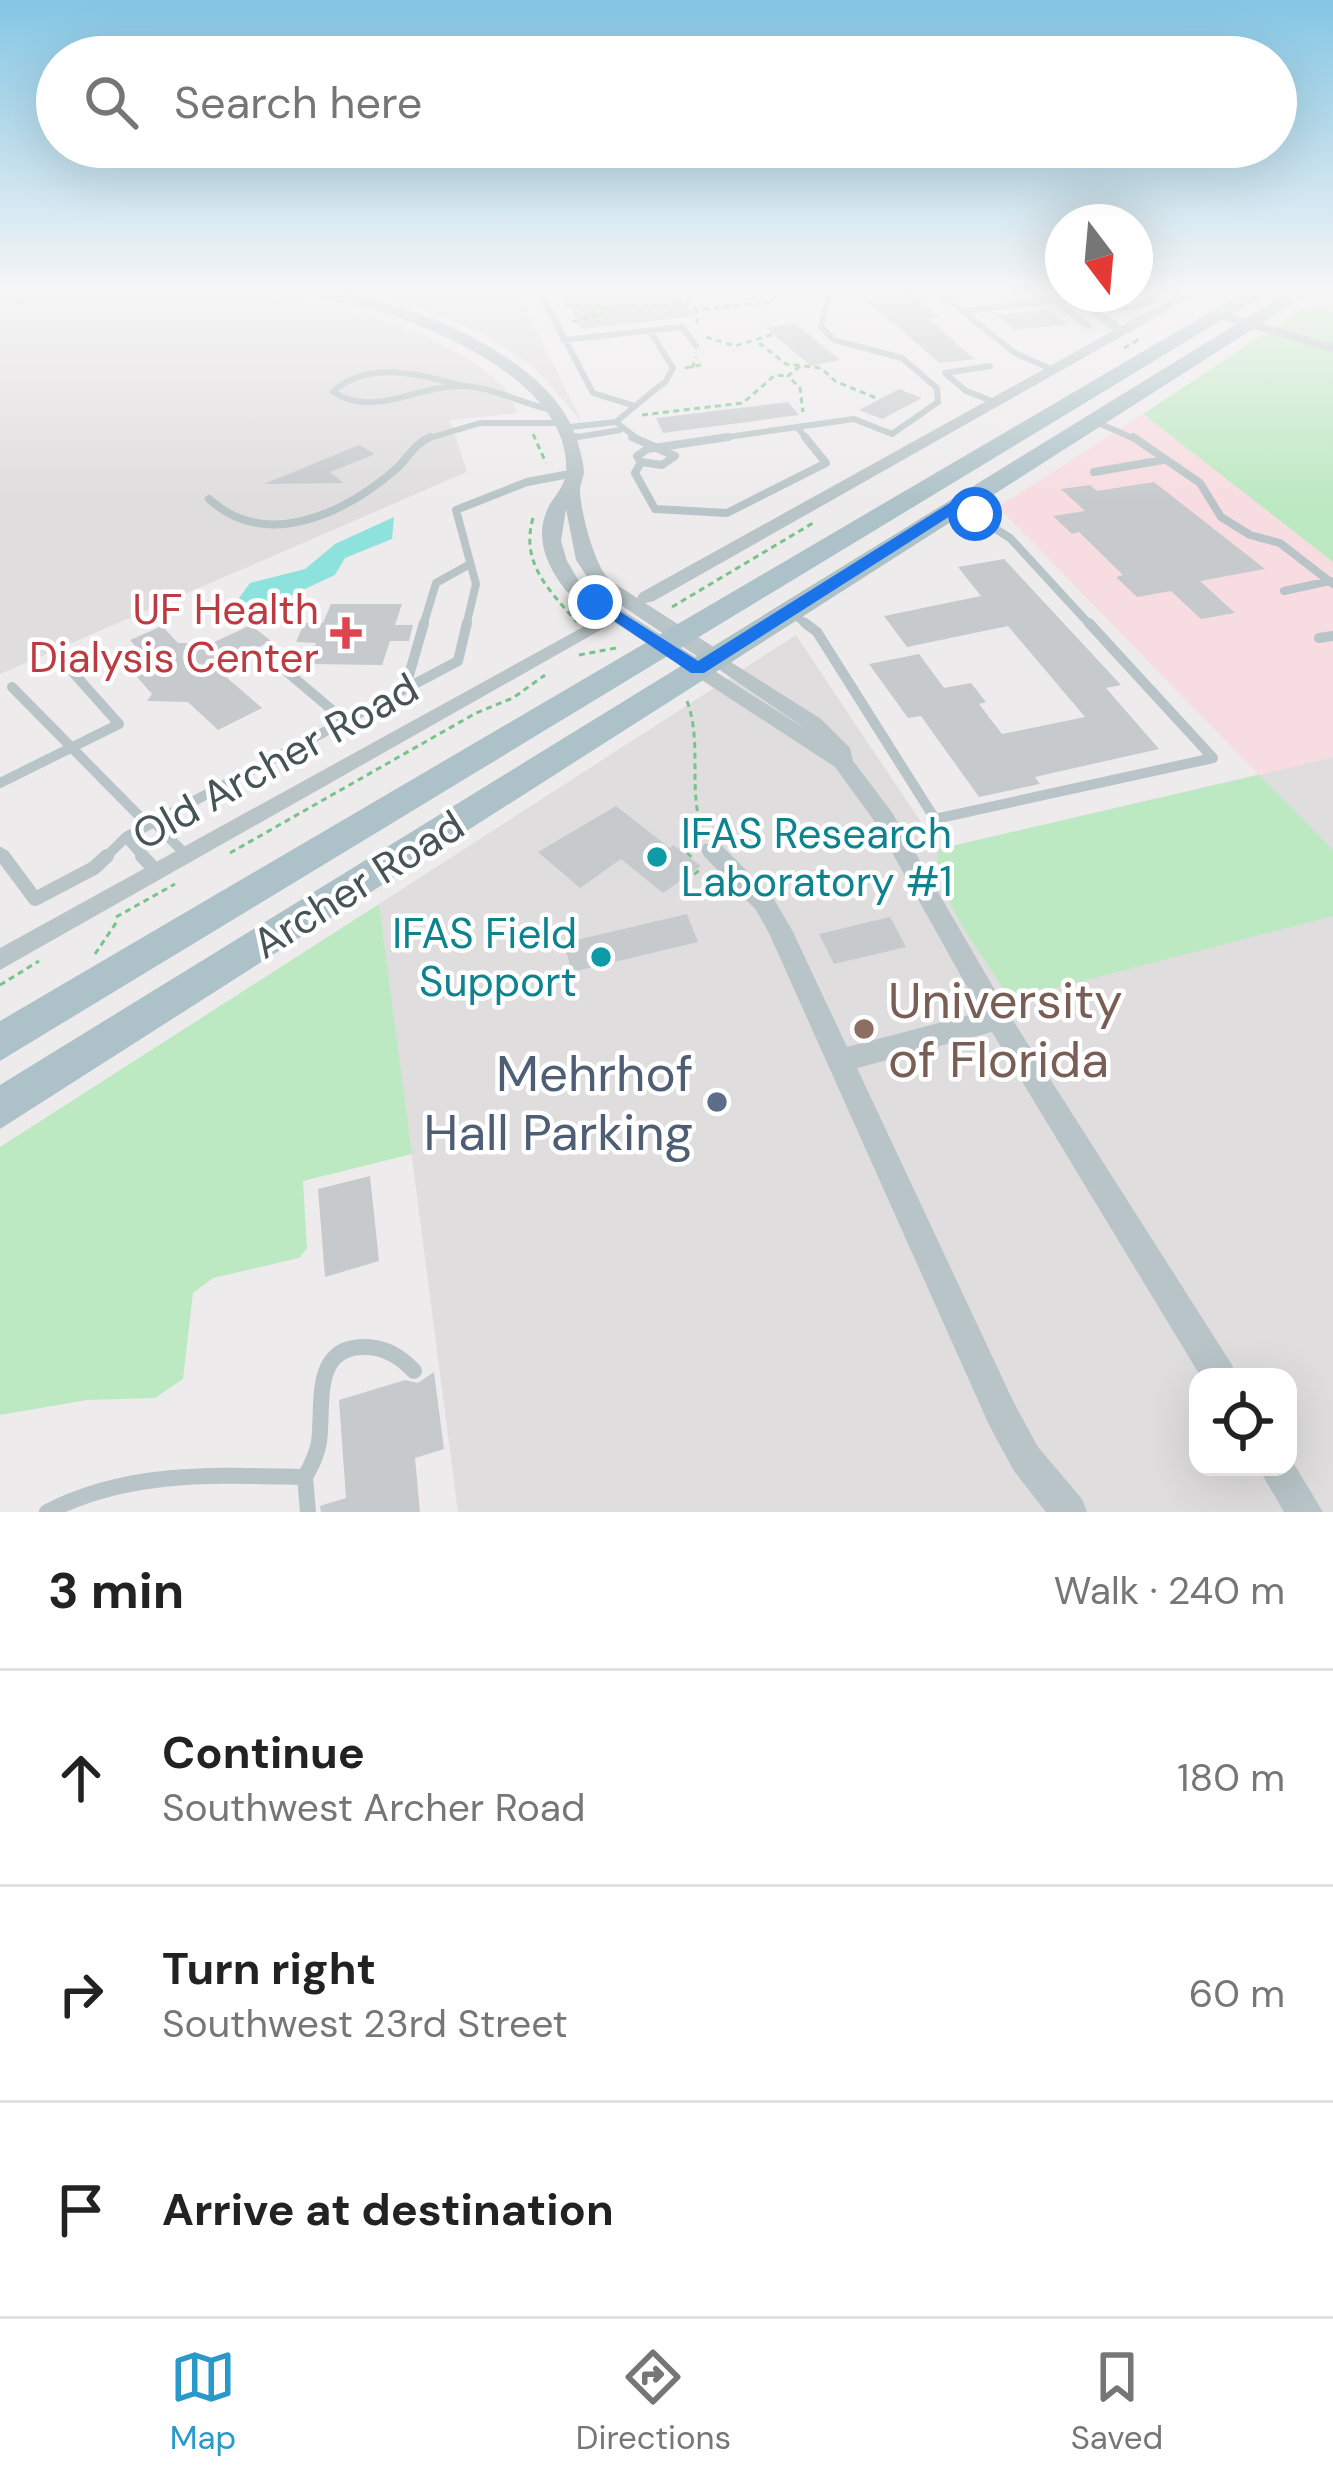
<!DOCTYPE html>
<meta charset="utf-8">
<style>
:root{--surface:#fff;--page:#f2f2f2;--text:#222;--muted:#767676;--line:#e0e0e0;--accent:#2999ca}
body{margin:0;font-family:"DM Sans",sans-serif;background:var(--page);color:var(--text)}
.controls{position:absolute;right:36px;bottom:36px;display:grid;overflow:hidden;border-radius:24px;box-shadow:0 12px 48px #0002}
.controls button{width:108px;height:108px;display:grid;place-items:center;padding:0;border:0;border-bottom:3px solid var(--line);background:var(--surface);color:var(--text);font:60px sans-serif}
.compass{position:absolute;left:1045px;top:204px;width:108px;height:108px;border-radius:50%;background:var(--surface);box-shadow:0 12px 48px #0002;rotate:164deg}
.stop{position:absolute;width:36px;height:36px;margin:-27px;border:9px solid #1a73e8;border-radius:50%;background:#fff}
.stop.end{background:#1a73e8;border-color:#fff;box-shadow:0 3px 12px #0008}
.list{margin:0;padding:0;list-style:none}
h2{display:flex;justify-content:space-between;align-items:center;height:156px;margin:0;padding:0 48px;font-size:51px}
h2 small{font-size:39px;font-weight:400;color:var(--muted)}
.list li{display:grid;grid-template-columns:78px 1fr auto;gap:36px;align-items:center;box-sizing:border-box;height:216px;padding:0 48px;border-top:3px solid var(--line)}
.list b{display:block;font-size:45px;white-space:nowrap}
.list p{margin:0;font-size:39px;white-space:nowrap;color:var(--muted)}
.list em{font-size:39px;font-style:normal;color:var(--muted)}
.icon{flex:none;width:66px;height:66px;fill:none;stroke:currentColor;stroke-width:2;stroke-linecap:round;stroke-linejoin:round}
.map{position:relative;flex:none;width:1333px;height:1512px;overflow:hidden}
.search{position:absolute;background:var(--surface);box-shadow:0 12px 48px #0002;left:36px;right:36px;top:36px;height:132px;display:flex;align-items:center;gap:30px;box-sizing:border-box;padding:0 42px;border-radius:66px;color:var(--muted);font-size:45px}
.sheet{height:804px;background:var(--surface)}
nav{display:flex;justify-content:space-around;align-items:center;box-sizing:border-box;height:168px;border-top:3px solid var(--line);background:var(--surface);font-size:33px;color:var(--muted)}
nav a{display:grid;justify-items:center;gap:6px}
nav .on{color:var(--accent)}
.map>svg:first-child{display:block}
.education{fill:#dfdddd;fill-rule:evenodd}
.medical{fill:#f7dce1}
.green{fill:#bde9c2}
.water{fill:#8ee2de}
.building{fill:#c6cacd}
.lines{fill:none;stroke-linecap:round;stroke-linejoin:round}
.path{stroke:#78c38b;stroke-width:3;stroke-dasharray:6 4.5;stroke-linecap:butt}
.service-far4{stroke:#b8c4c7;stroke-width:6}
.service-far3{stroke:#b8c4c7;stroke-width:8}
.service-far2{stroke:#b8c4c7;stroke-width:10}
.service-far1{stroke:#b8c4c7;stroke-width:14}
.service{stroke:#b8c4c7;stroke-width:16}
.minor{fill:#b8c4c7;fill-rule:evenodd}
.tertiary{fill:#b8c4c7;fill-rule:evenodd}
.primary{fill:#adc2c8;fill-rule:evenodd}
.route{fill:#1a73e8}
.health-dot{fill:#e0444e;stroke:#fff;stroke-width:4.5}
.culture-dot{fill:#0f9aa8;stroke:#fff;stroke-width:4.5}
.education-dot{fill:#8d6e63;stroke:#fff;stroke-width:4.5}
.service-dot{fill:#5c6f8a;stroke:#fff;stroke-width:4.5}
.labels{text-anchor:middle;stroke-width:9;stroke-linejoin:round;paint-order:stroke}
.health-label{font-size:42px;fill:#be3a42;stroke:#fff;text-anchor:end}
.street-label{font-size:42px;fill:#465357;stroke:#fff}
.culture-label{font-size:42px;fill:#0d838f;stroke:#fff;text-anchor:start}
.near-education-label{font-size:51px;fill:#785e54;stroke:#fff;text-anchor:start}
.near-service-label{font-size:51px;fill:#4e5e75;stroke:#fff;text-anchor:end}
</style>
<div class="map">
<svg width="1333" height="1512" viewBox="0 0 1333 1512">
<rect width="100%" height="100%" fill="#eeebec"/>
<path class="education" d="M0,290H239L361,313L427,337L471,360L505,388L518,413L450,420L467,472L0,674Z
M354,290H516L582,422L535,368L483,334L427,311Z
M796,635L939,849L1333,757V1512H458L379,904ZM1198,1377H1288V1467H1198Z"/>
<path class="medical" d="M1143,414L1333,562V757L1259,775L998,507Z"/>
<path class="green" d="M1333,306V562L1143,414L1300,310Z
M1259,775L1333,850V916L1024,996L1005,991C984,956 928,888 939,849Z
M379,904L412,1154L303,1181L307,1248L299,1258L213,1278L193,1293L183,1379L155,1398L87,1400L0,1415V1147Z"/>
<path class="water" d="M394,517L392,539L345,558L335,575L268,606L237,601L250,583L305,569L335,544Z"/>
<path class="building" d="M624,290H677L695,316L581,329L564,297Z
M912,294L939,317L928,319L974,359L940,363L864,299Z
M1047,309L1067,324L1016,330L996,315Z
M794,323L840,360L811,366L766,328Z
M899,389L922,398L882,419L859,410Z
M788,402L799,415L663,433L656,418Z
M359,445L375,454L330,472L344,483L264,484Z
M1154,482L1265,569L1200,581L1235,613L1201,619L1171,591L1137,597L1116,577L1123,575L1079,532L1072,534L1053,516L1085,511L1061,489L1090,485L1097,491Z
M1004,559L1121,685L1106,688L1159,749L1035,777L1040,784L979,797L921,716L908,718L869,664L919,654L944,688L971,683L986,702L979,704L1002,734L1085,717L1008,626L907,647L884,616L981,596L958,567Z
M331,604H402L395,625H413L409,641H390L382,665L308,664L316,643L296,642L304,623H323Z
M251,625L271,641L226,663L235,671L225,676L262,708L218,730L188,702L147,701L152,694L131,670L150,662L130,640L162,626L178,643H212Z
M616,806L670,848L673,845L701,866L663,893L621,859L580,888L538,852Z
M687,914L698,942L572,972L564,943Z
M890,917L906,947L834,964L819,934Z
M370,1176L379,1261L325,1277L318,1189Z
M434,1372L444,1449L415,1458L420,1512H321L320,1506L346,1498L339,1400L405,1380L418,1383Z"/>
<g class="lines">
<path class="path" d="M251,290L298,298
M679,290L690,302
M590,292L608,290
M16,303L40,290
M597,303L604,315
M564,306H599
M600,308L691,303L696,310
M572,322L603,313
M697,324L696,310L775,302L764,290
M706,337L735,346L774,334
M759,343L786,364L821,368L835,381L876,398
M1124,348L1141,338
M800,366L788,376L800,388L803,412
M685,368L701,365
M692,368L696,357
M642,415L743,403L775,375L788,376
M533,434L546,463
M533,518C520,563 549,590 577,622
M672,607L813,523
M579,655L616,648
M687,701C703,744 687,789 703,833L681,848L694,859
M230,853L476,713L513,698L545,675
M686,881L702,868
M116,917L175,884
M95,954L118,920
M0,985L39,961"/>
<path class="service-far4" d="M474,290H479
M543,290L539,291L593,393L635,406L616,422L561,428
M936,290L1015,353L1053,370
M1074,296L1091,297L1110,311
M1112,309L1141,306L1159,297L1156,290
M963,311L1055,301L1088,326
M563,340L682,327L696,346
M990,366L945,373L966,391L997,403
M459,385C419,374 367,360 333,392C376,419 419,384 464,386C493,387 520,403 548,409
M635,406L666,381L673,368L650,331
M1094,421L1137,440
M616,422L639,440
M797,427L808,440
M797,427L854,419L892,434L938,402L937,388L902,358L834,340L821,327L828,297L821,290
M566,439L620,430
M423,440L480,423H558
M707,440L797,427"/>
<path class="service-far3" d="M632,437L675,456L662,465L641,462
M728,437L647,449L637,456L641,462L635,473L655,509L727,513L826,463L805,437
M1133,437L1200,483L1221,517L1250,535L1280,543L1333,584
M566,439L576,437
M1094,472L1163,460
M209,499C266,551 344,514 396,469C409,457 413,445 430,437
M958,505L1010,538L1091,626
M1284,591L1330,581
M792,613L809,626
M423,626L436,583L470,564
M466,626L476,584L456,510L527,482L575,473"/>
<path class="service-far2" d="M805,623L817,632L935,819L1213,758L1089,623
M1319,638L1333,636
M280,666L345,721
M12,687L148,825
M405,689L424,623
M0,783L119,724L61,659
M154,822L187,856
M126,837L145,859
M0,852L5,859
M104,859L126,837L458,661L467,623"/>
<path class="service-far1" d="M3,856L35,899L94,868L107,856
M142,856L157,872"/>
<path class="service" d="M305,1477C311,1466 317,1455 319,1442C324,1406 311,1346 365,1347C385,1347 401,1357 414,1371
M47,1512C129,1470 215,1475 305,1477L308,1512"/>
<path class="minor" d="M1066,294H1080L1129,332L1119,335Z
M1220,311L1333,344V352L1216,318V312Z
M614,610L623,615L620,619L0,970V948Z
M715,652L821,719L850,748L853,761L891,811L1007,1011L1232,1365L1237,1377H1201L992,1032L857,1068L1014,1403L1038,1447L1082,1499L1087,1512H1046L1014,1471L990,1427L769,933L756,910L704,856L701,850L704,844H720L772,896L792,930L847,1047L981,1012L875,822L835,767L691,673L688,669L691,665H705L809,731L708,662L705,658Z
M1288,1454L1323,1512H1284L1258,1467H1288Z"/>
<path class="tertiary" d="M304,290C386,290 548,351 576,437C579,447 584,462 584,473C583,479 580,484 580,490C580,510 594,562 607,577C615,585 628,591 637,598L640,593L1187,290H1203L654,601L645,603L723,653L726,658L723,663H707L594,587L576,560L566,509L561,541L567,561L580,583L706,664L709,669L706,674L698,676L566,591C547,566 533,537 549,506C555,495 565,486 566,473C572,388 449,334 383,312C358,304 326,302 304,290Z"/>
<path class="primary" d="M1248,290H1271L0,1061V1021Z
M1292,290H1314L0,1129V1085Z"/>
</g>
<linearGradient id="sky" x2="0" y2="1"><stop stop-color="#84c6e4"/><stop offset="0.58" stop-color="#f7f6f6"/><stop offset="1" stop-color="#f7f6f6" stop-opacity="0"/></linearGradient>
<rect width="1333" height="502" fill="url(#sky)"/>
<path class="route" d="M953,501H963L983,514L975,519L958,511L704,673H691L586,602L600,599L698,661Z"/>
<path class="health-dot" d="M340 615h12v12h12v12h-12v12h-12v-12h-12v-12h12z"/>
<g class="culture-dot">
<circle cx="657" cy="857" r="12"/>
<circle cx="601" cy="957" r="12"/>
</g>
<circle class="education-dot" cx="864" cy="1029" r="12"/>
<circle class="service-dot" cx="717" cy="1102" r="12"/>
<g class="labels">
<g class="health-label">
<text x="319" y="624">UF Health<tspan x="319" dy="48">Dialysis Center</tspan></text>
</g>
<g class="street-label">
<text transform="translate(275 761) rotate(-29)" y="15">Old Archer Road</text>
<text transform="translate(358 884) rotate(-32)" y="15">Archer Road</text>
</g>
<g class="culture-label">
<text x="681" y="848">IFAS Research<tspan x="681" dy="48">Laboratory #1</tspan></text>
<text x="577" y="948" text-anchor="end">IFAS Field<tspan x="577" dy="48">Support</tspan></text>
</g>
<g class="near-education-label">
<text x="888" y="1018">University<tspan x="888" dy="59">of Florida</tspan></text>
</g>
<g class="near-service-label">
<text x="693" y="1091">Mehrhof<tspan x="693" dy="59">Hall Parking</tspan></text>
</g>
</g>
</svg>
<div class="controls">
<button><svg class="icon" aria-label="locate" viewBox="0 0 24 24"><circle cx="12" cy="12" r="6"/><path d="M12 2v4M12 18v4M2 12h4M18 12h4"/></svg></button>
</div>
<svg class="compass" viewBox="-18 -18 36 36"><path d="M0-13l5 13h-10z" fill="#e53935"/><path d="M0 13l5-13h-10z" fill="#767676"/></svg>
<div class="stop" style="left:975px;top:514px"></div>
<div class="stop end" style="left:595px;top:602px"></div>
<div class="search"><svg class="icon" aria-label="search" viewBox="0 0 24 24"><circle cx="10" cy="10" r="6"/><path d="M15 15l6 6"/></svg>Search here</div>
</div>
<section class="sheet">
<h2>3 min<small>Walk · 240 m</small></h2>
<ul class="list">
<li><svg class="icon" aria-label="ahead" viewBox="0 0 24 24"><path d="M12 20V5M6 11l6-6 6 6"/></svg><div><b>Continue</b><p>Southwest Archer Road</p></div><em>180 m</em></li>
<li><svg class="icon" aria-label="right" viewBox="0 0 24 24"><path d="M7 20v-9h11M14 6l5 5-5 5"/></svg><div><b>Turn right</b><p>Southwest 23rd Street</p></div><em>60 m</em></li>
<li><svg class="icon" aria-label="arrive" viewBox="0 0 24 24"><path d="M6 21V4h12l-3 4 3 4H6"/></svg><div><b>Arrive at destination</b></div></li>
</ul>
</section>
<nav>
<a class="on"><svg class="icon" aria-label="map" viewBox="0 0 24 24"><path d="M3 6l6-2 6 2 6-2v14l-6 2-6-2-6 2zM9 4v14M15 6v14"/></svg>Map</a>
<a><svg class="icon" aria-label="directions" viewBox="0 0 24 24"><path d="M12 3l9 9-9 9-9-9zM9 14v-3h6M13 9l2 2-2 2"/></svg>Directions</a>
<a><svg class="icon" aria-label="saved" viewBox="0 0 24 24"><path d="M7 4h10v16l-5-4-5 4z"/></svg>Saved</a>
</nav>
